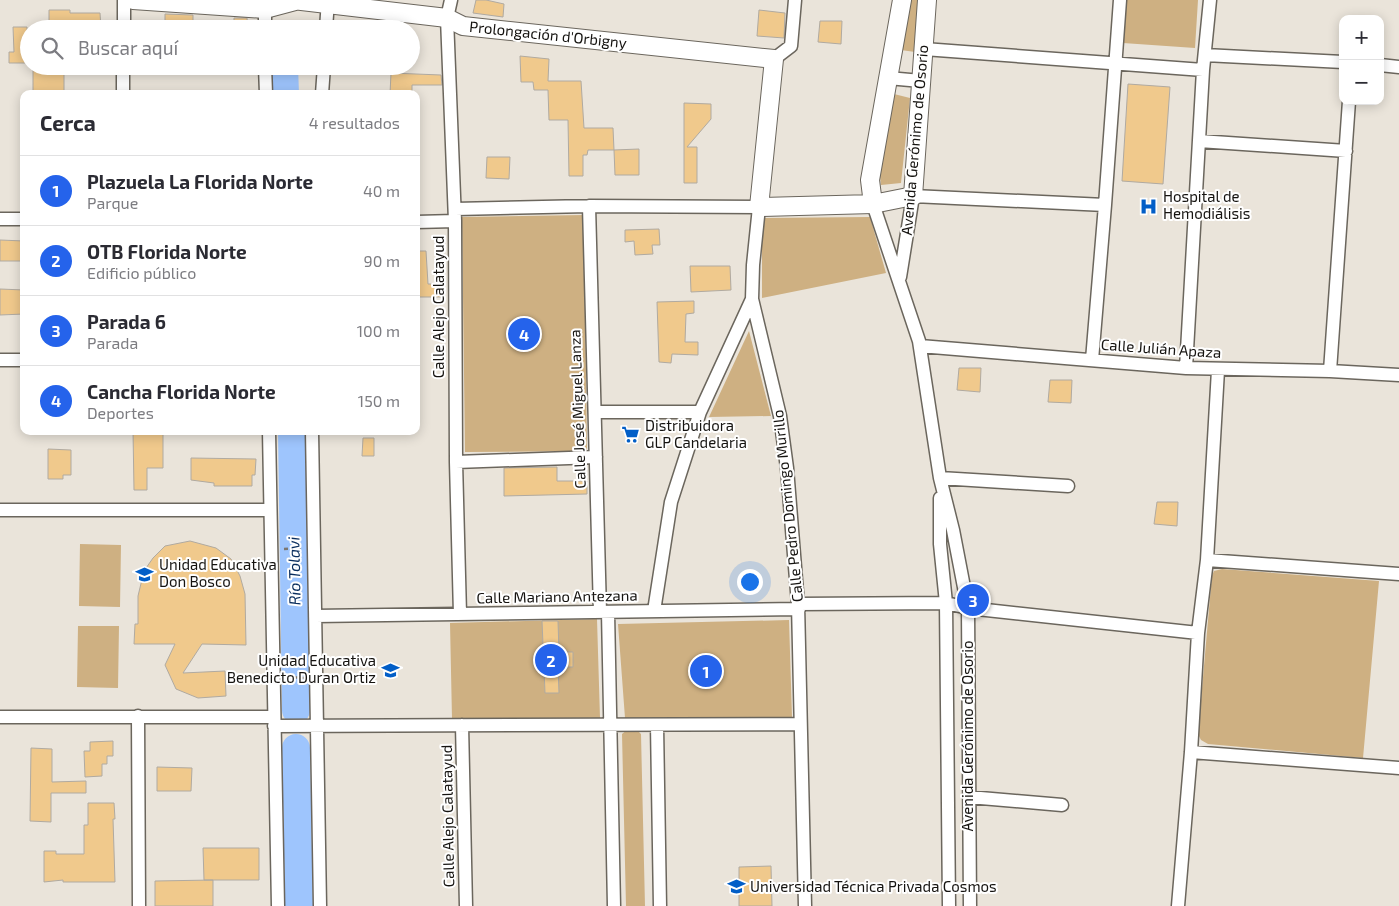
<!DOCTYPE html>
<html lang="es">
<meta charset="utf-8">
<style>
:root{--surface:#fff;--page:#f2f2f3;--text:#2b2b33;--muted:#7c7c81;--line:#e1e1e2;--accent:#2563eb}
body{margin:0;font-family:"Exo 2",sans-serif;background:var(--page);color:var(--text)}
.controls{position:absolute;right:15px;top:15px;display:grid;overflow:hidden;border-radius:10px;box-shadow:0 2px 12px #0003}
.controls button{width:45px;height:45px;display:grid;place-items:center;padding:0;border:0;border-bottom:1px solid var(--line);background:var(--surface);color:var(--text);font:25px sans-serif}
.you{position:absolute;left:749px;top:581px;width:18px;height:18px;margin:-12px;border:4px solid #fff;border-radius:50%;background:#1a73e8;box-shadow:0 0 0 8px #1a73e833}
.badge{display:grid;place-items:center;width:32px;height:32px;border-radius:50%;background:var(--accent);color:#fff;font-size:16px;font-weight:700}
.pin{position:absolute;translate:-50% -50%;border:2px solid #fff;box-shadow:0 1px 5px #0006}
.list{margin:0;padding:0;list-style:none}
h2{display:flex;justify-content:space-between;align-items:center;height:65px;margin:0;padding:0 20px;font-size:21px}
h2 small{font-size:16px;font-weight:400;color:var(--muted)}
.list li{display:grid;grid-template-columns:32px 1fr auto;gap:15px;align-items:center;box-sizing:border-box;height:70px;padding:0 20px;border-top:1px solid var(--line)}
.list b{display:block;font-size:19px;white-space:nowrap}
.list p{margin:0;font-size:16px;white-space:nowrap;color:var(--muted)}
.list em{font-size:16px;font-style:normal;color:var(--muted)}
.icon{flex:none;width:28px;height:28px;fill:none;stroke:currentColor;stroke-width:2;stroke-linecap:round;stroke-linejoin:round}
.map{position:relative;flex:none;width:1399px;height:906px;overflow:hidden}
.search{position:absolute;background:var(--surface);box-shadow:0 2px 12px #0003;left:20px;top:20px;width:400px;height:55px;display:flex;align-items:center;gap:12px;box-sizing:border-box;padding:0 18px;border-radius:28px;color:var(--muted);font-size:19px}
.panel{position:absolute;background:var(--surface);box-shadow:0 2px 12px #0003;left:20px;top:90px;width:400px;height:345px;border-radius:10px}
.map>svg:first-child{display:block}
.green{fill:#ceb082}
.lines{fill:none;stroke-linecap:round;stroke-linejoin:round}
.river{stroke:#9ec5fd;stroke-width:28}
.building{fill:#f0c98c;stroke:#b0aaa1}
.street-casing{stroke:#6b665d;stroke-width:15}
.secondary-casing{stroke:#6b665d;stroke-width:20}
.path{stroke:#7b7771;stroke-width:2.5;stroke-dasharray:4 2.5;stroke-linecap:butt}
.street{stroke:#fff;stroke-width:12}
.secondary{stroke:#fff;stroke-width:18}
.labels{text-anchor:middle;stroke-width:4;stroke-linejoin:round;paint-order:stroke}
.street-label{font-size:15px;fill:#151310;stroke:#fff}
.poi-label{font-size:15px;fill:#151310;stroke:#fff;text-anchor:start}
.water-label{font-size:16px;font-style:italic;fill:#0a2e5e;stroke:#fff}
</style>
<div class="map">
<svg width="1399" height="906" viewBox="0 0 1399 906">
<rect width="100%" height="100%" fill="#eae4da"/>
<path class="green" d="M911,0H918L915,52L901,50Z
M1126,0H1198L1195,48L1123,43Z
M894,94L910,98L901,183L881,185L880,176Z
M584,215L587,451L465,452L462,217Z
M870,217L886,273L762,298V237L764,218Z
M749,331L771,416L709,417Z
M80,544L121,545L120,607L79,606Z
M1222,569L1379,581L1363,758L1208,744L1201,740L1198,734L1212,575L1214,571Z
M597,619L600,718L452,719L450,623Z
M789,620L792,717L625,718L618,624Z
M78,626H119L118,688L77,687Z
M636,729L641,734L645,906H626L622,734L627,730Z"/>
<g class="lines">
<path class="river" d="M284,66L285,94
M292,431L296,710
M296,748L299,906"/>
</g>
<path class="building" d="M476,0H486L504,4L503,17L473,13Z
M49,10H70V13H100L101,29H49Z
M759,10L785,13L784,38L757,36Z
M165,14L193,15V29H165Z
M234,18H247L248,29H234Z
M820,21H842L841,44L818,42Z
M13,27H27L28,63H9V52H14Z
M520,56L549,59L548,81H581L584,128H613L614,150H588L587,155H583V176H569L568,120H549L548,90H534L533,82H521Z
M33,66H64V91H51V94H33Z
M391,73L441,75L442,85H412V94H390Z
M1128,84L1170,87L1163,184L1122,181Z
M684,103L711,104V119L687,147H697V183H684Z
M639,149V175H615L614,150Z
M487,157H510L509,179L486,178Z
M659,229L660,245H652L653,254L635,255L634,241L625,242V230Z
M0,240L24,241V256H22V261H0Z
M416,251H426L428,284H443V297H416Z
M690,266H730L731,290L691,292Z
M0,289L24,290V314L0,315Z
M694,301V313L686,314L685,342H698V355L672,354L671,363L659,362L657,302Z
M959,368H981L980,392L957,390Z
M1050,380H1072L1071,403L1048,402Z
M133,431H163V468H147V490H134Z
M363,438H374V456H362Z
M48,449L71,450V475H63V479H48Z
M191,458L256,459L255,475H252V486H214V483L191,480Z
M557,467V481H587V494L504,496V468Z
M1157,502H1178L1177,526L1154,524Z
M190,541L216,548L231,559L240,576L245,594L246,645L202,644L183,673L225,671L226,696L198,698L176,689L165,665L175,644H134L135,624H138V596L144,571L153,558L165,546Z
M542,621H558L559,652H573V667H558L559,693H545Z
M113,741V756H107V764H102V776L85,777L84,751H90V742Z
M31,748L52,749V782L86,781V793H51V822L30,821Z
M157,767L192,768L191,791H157Z
M88,803H114L115,819H113L115,882H63V880L44,882V851H56V854H84V825H88Z
M203,848H259V880H204Z
M771,866L772,906H739V867Z
M213,880V906H155V881Z"/>
<g class="lines">
<defs>
<path id="street" d="M451,0L447,18L455,221L456,462L460,614
M265,9V29
M124,29V0
M326,29L328,0
M924,49L1203,70
M1205,55L1343,62
M774,59L791,46L795,0
M1380,65L1399,67
M265,66L266,94
M888,78L921,81
M123,94V66
M322,94L324,66
M1199,141L1346,151
M873,204L919,341L940,478L953,530L968,608L970,906
M589,206L600,612
M455,209L589,206L759,207L753,265L752,299L780,416L787,468L798,604L805,906
M0,219H24
M416,222L455,221
M900,277L913,196L1105,205
M920,346L1186,368L1330,371L1399,375
M0,360H24
M1092,360L1105,205L1120,0
M1186,368L1203,70L1210,0
M1330,371L1349,101
M595,412H700
M269,431L278,906
M312,431L320,906
M456,462L596,457
M940,478L1068,486
M940,498V544L946,603L949,906
M0,510H270
M1207,560L1399,574
M798,604L946,603L968,608L1198,633
M654,611L671,502L700,412L752,299
M608,612L614,906
M315,616L799,609
M138,716L139,906
M0,717H274
M462,725L466,906
M657,725L660,906
M274,726L800,724
M1191,752L1399,768
M969,797L1062,805
M1178,906L1191,752L1198,633L1207,560L1218,370"/>
<path id="secondary" d="M133,0L265,9L295,1
M293,0L447,18L463,26L774,59L759,207L873,204L913,196L927,0
M873,204L870,180L902,0"/>
</defs>
<use href="#street" class="street-casing"/>
<use href="#secondary" class="secondary-casing"/>
<path class="path" d="M284,549L301,548
M287,677L304,678"/>
<use href="#street" class="street"/>
<use href="#secondary" class="secondary"/>
</g>
<defs>
<symbol id="hospital-bare" viewBox="-9 -9 18 18"><path d="M-5-5h3v3.5h4V-5h3V5h-3V1.5h-4V5h-3Z" fill="#025ec7" stroke="#fff" stroke-width="2.5" paint-order="stroke"/></symbol>
<symbol id="supermarket-bare" viewBox="-9 -9 18 18"><path d="M-6-5.5h2.5l.6 2H6L4.5 2H-2.5L-4.4-4H-6ZM-1.5 3.2a1.3 1.3 0 1 0 .1 0ZM3 3.2a1.3 1.3 0 1 0 .1 0Z" fill="#025ec7" stroke="#fff" stroke-width="2.5" paint-order="stroke"/></symbol>
<symbol id="school-bare" viewBox="-9 -9 18 18"><path d="M0-5L7-2L0 1L-7-2ZM-4 1L0 2.5L4 1V4Q0 6-4 4Z" fill="#025ec7" stroke="#fff" stroke-width="2.5" paint-order="stroke"/></symbol>
<symbol id="university-bare" viewBox="-9 -9 18 18"><path d="M0-5L7-2L0 1L-7-2ZM-4 1L0 2.5L4 1V4Q0 6-4 4Z" fill="#025ec7" stroke="#fff" stroke-width="2.5" paint-order="stroke"/></symbol>
</defs>
<g fill-rule="evenodd">
<use href="#hospital-bare" x="1136" y="194" width="25" height="25"/>
<use href="#supermarket-bare" x="618" y="422" width="25" height="25"/>
<use href="#school-bare" x="132" y="562" width="25" height="25"/>
<use href="#school-bare" x="378" y="658" width="25" height="25"/>
<use href="#university-bare" x="724" y="874" width="25" height="25"/>
</g>
<g class="labels">
<g class="street-label">
<text transform="translate(548 35) rotate(6)" y="5">Prolongación d'Orbigny</text>
<text transform="translate(915 140) rotate(-85)" y="5">Avenida Gerónimo de Osorio</text>
<text transform="translate(439 307) rotate(-90)" y="5">Calle Alejo Calatayud</text>
<text transform="translate(1161 349) rotate(4)" y="5">Calle Julián Apaza</text>
<text transform="translate(578 409) rotate(-92)" y="5">Calle José Miguel Lanza</text>
<text transform="translate(788 506) rotate(-96)" y="5">Calle Pedro Domingo Murillo</text>
<text transform="translate(557 597) rotate(-1)" y="5">Calle Mariano Antezana</text>
<text transform="translate(968 736) rotate(-90)" y="5">Avenida Gerónimo de Osorio</text>
<text transform="translate(448 816) rotate(-91)" y="5">Calle Alejo Calatayud</text>
</g>
<g class="poi-label">
<text x="1163" y="202">Hospital de<tspan x="1163" dy="17">Hemodiálisis</tspan></text>
<text x="645" y="431">Distribuidora<tspan x="645" dy="17">GLP Candelaria</tspan></text>
<text x="159" y="570">Unidad Educativa<tspan x="159" dy="17">Don Bosco</tspan></text>
<text x="376" y="666" text-anchor="end">Unidad Educativa<tspan x="376" dy="17">Benedicto Duran Ortiz</tspan></text>
<text x="750" y="892">Universidad Técnica Privada Cosmos</text>
</g>
<g class="water-label">
<text transform="translate(294 571) rotate(-91)" y="6">Río Tolavi</text>
</g>
</g>
</svg>
<div class="controls">
<button>+</button>
<button>−</button>
</div>
<div class="you"></div>
<div class="pin badge" style="left:706px;top:671px">1</div>
<div class="pin badge" style="left:551px;top:660px">2</div>
<div class="pin badge" style="left:973px;top:600px">3</div>
<div class="pin badge" style="left:524px;top:334px">4</div>
<div class="search"><svg class="icon" aria-label="search" viewBox="0 0 24 24"><circle cx="10" cy="10" r="6"/><path d="M15 15l6 6"/></svg>Buscar aquí</div>
<section class="panel">
<h2>Cerca<small>4 resultados</small></h2>
<ul class="list">
<li><span class="badge">1</span><div><b>Plazuela La Florida Norte</b><p>Parque</p></div><em>40 m</em></li>
<li><span class="badge">2</span><div><b>OTB Florida Norte</b><p>Edificio público</p></div><em>90 m</em></li>
<li><span class="badge">3</span><div><b>Parada 6</b><p>Parada</p></div><em>100 m</em></li>
<li><span class="badge">4</span><div><b>Cancha Florida Norte</b><p>Deportes</p></div><em>150 m</em></li>
</ul>
</section>
</div>
